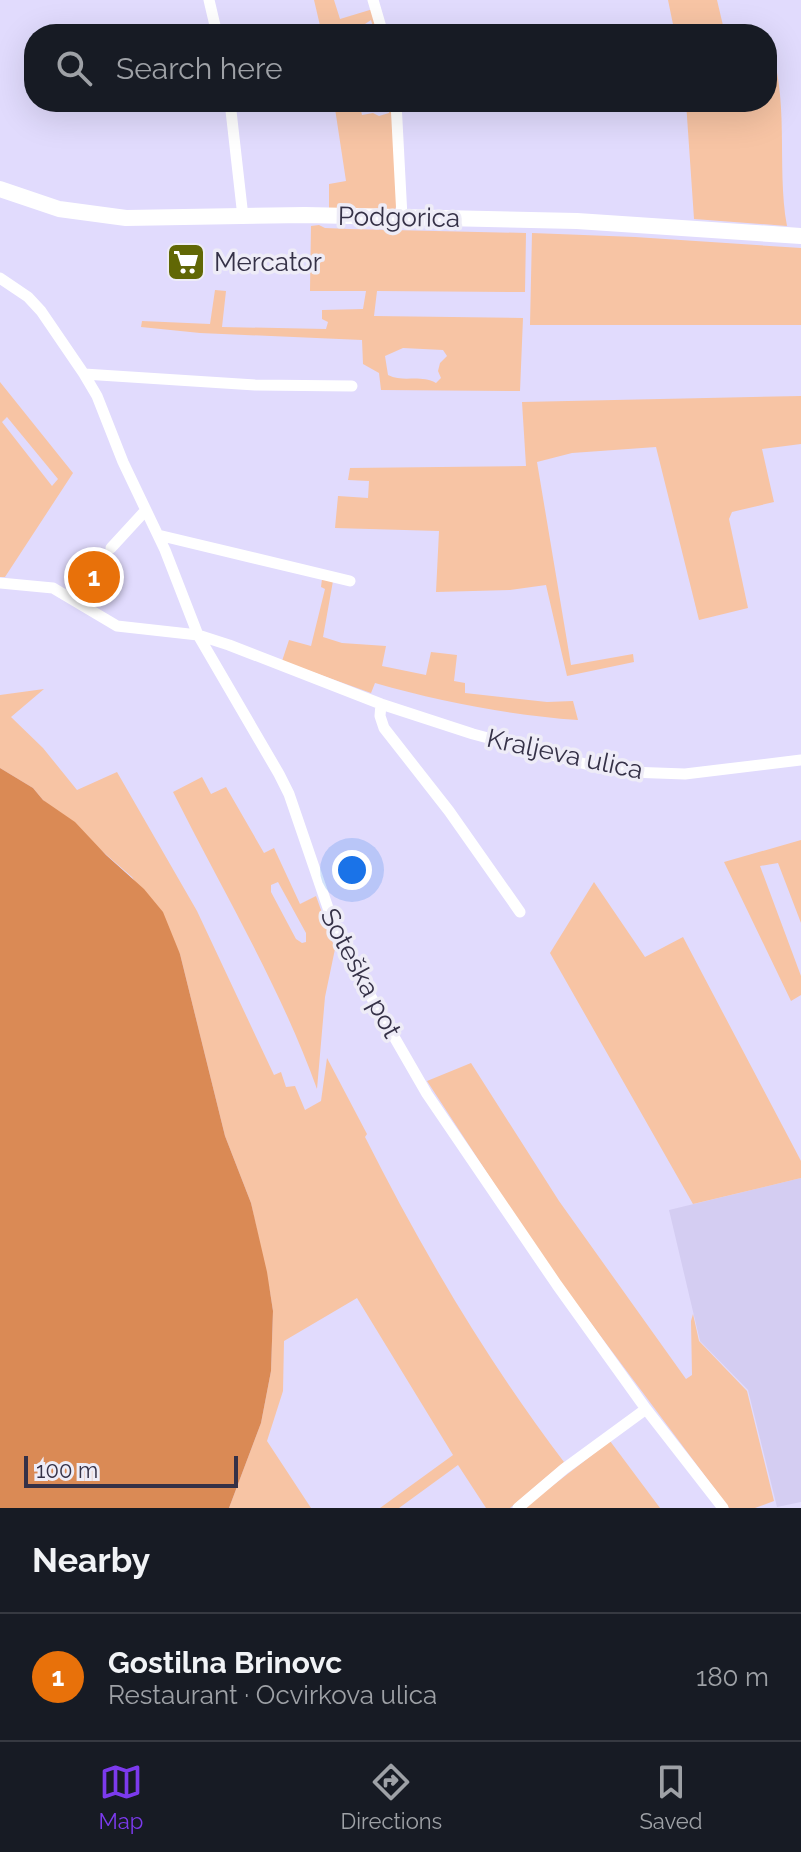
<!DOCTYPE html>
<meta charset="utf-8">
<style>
:root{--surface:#171b24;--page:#20242c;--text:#f1f3f6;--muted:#9ea1a6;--line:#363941;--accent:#7c3aed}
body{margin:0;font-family:Raleway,sans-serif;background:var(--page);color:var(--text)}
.scale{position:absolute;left:24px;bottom:20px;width:214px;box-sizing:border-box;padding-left:8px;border:4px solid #353147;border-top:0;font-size:22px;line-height:28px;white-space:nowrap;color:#353147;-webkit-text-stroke:6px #eeecf7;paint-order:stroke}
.you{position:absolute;left:352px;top:870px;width:28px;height:28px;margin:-20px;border:6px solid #fff;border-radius:50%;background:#1a73e8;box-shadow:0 0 0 12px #1a73e833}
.badge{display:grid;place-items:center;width:52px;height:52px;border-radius:50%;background:var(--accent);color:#fff;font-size:26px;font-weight:700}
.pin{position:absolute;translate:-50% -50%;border:4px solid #fff;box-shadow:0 2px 8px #0006}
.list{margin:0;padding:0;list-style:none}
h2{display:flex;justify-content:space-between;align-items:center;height:104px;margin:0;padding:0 32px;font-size:34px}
h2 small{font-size:26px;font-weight:400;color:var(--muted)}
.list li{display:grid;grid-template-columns:52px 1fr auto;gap:24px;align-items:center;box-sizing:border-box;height:128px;padding:0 32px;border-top:2px solid var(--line)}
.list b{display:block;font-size:30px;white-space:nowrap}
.list p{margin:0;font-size:26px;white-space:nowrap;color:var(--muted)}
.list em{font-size:26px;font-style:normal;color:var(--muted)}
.icon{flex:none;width:44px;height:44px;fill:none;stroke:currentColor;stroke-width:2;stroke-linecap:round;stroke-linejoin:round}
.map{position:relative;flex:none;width:801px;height:1508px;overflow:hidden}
.search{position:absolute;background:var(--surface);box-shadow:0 8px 32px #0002;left:24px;right:24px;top:24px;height:88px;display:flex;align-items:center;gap:20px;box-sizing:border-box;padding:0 28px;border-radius:32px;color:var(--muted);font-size:30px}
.sheet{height:232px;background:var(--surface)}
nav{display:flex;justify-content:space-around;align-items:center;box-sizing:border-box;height:112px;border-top:2px solid var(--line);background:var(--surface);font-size:22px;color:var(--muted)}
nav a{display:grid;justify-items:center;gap:4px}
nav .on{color:var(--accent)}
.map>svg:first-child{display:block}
.built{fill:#d4cdf2}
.green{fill:#f7c4a4;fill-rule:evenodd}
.forest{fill:#da8a55}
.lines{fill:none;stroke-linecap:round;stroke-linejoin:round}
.street{stroke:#fff;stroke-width:11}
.secondary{stroke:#fff;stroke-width:16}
.labels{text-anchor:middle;stroke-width:7;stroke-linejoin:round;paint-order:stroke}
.street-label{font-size:26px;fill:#353147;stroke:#eeecf7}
.poi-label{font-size:26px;fill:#353147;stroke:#eeecf7;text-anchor:start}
</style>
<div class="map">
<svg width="801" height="1508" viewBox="0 0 801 1508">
<rect width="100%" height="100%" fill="#e1dbfd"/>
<path class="built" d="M801,1178V1502L777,1507L748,1390L700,1341L669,1210Z"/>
<path class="green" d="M314,0H334L340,19L373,9L381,34H375L371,20L365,24L368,34H322Z
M668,0H717L725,34H675Z
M767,37C791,96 776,165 787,226L694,219L686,102H767Z
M334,102H359L362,115L373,113L379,116L389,113L387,102H394L399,201L395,209L329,208V184L346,181Z
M319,225L325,228L349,229L526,233L525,292L377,291L374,316L523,318L520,391L381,390L379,373L363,364L362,340L200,333L141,327L142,321L210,324L215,290L226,291L222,327L326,329L328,322L322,319V310L363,309L366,291H310L311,226ZM403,348L443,350L447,356L440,363L438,371L441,378L436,383C419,374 404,383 388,375L385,356Z
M532,233L635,237L801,248V325H530Z
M0,382L73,473L5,577H0ZM7,417L58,479L52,486L2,422Z
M801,396V444L762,449L774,502L732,512L729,519L748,608L699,620L656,447L572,453L537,462L571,665L633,654L634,662L567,676L546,585L510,590L436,592L439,531L335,528L338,496L368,498L369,481L348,480L350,468L526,466L522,402Z
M322,579L333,581L323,637L342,643L386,646L382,666L426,675L431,652L457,655L454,681L465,683V693L547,702L573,701L578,720C509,715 442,702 375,683L371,693L282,661L289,640L311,646L325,589L321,587Z
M44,689L11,717L43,748L77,790L117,772L197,911L274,1075L281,1072L286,1087L295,1086L305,1110L321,1101L327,1058L367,1134L365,1137C422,1250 487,1361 564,1462L510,1508H486L458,1465L399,1508H380L453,1455L357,1298L284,1341L283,1391L267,1441L311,1508H229L261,1423L271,1371L273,1311L270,1292L251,1203L225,1136L180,954L132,877L43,800L33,788L0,768V695Z
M202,777L211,794L226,787L264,853L274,848L300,904L316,896L335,949L325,997L317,1089C280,986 222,890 173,792ZM278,882L306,933V942L302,943L296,939L271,892V885Z
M801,840V923L778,863L760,866L801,976V995L791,1001L724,862Z
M594,882L645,957L683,937L801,1161V1178L693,1204L550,953Z
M471,1063L559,1201L686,1379L692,1375L691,1321L693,1314L699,1341L747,1391L774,1501L755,1508H729L546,1263L427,1081Z
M610,1441L660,1508H524Z"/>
<path class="forest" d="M0,768L33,788L43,800L75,822L106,855L144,889L163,912L180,954L225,1136L251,1203L267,1272L273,1311L271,1371L261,1423L229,1508H0Z"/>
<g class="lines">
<path class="street" d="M209,0L217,34
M373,0L383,34
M230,102L243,217
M396,102L402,217
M0,278L28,297L41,311L84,374L97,396L123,462L165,550L198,635L279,774L289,794L340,943L427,1094L557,1285L646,1409L723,1508
M84,374L255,385L352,386
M158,535L350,581
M111,548L145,511
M0,583L53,588L117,626L198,635L229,645L381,704L473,734L593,766L629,772L685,774L801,760
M381,704L380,716L384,728L449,811L520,912
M518,1508L564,1469L646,1409"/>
<path class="secondary" d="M0,189L59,209L126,218L305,215L577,221L801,236"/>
</g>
<defs>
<symbol id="supermarket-square" viewBox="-11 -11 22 22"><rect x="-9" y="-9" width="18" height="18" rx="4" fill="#616705" stroke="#eeecf7"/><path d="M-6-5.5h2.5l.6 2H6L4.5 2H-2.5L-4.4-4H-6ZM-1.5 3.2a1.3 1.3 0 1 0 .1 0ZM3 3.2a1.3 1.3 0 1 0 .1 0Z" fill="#fff"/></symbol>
</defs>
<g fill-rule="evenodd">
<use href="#supermarket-square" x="164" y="240" width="44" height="44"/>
</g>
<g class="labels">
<g class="street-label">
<text transform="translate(399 217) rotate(1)" y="9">Podgorica</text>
<text transform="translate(565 754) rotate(12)" y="9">Kraljeva ulica</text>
<text transform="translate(361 973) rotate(62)" y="9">Soteška pot</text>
</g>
<g class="poi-label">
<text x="214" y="271">Mercator</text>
</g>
</g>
</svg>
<div class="scale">100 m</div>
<div class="you"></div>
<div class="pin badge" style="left:94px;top:577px;background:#e8710a">1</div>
<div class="search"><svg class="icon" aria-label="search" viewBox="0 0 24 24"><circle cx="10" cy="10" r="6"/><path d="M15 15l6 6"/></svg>Search here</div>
</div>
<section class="sheet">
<h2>Nearby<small></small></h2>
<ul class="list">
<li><span class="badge" style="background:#e8710a">1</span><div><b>Gostilna Brinovc</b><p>Restaurant · Ocvirkova ulica</p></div><em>180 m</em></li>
</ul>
</section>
<nav>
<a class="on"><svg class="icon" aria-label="map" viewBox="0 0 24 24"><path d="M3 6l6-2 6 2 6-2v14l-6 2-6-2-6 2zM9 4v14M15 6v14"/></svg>Map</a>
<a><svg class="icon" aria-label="directions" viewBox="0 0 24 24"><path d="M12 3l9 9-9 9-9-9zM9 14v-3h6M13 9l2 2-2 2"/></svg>Directions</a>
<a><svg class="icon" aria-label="saved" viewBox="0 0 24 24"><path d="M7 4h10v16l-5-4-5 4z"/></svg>Saved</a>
</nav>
